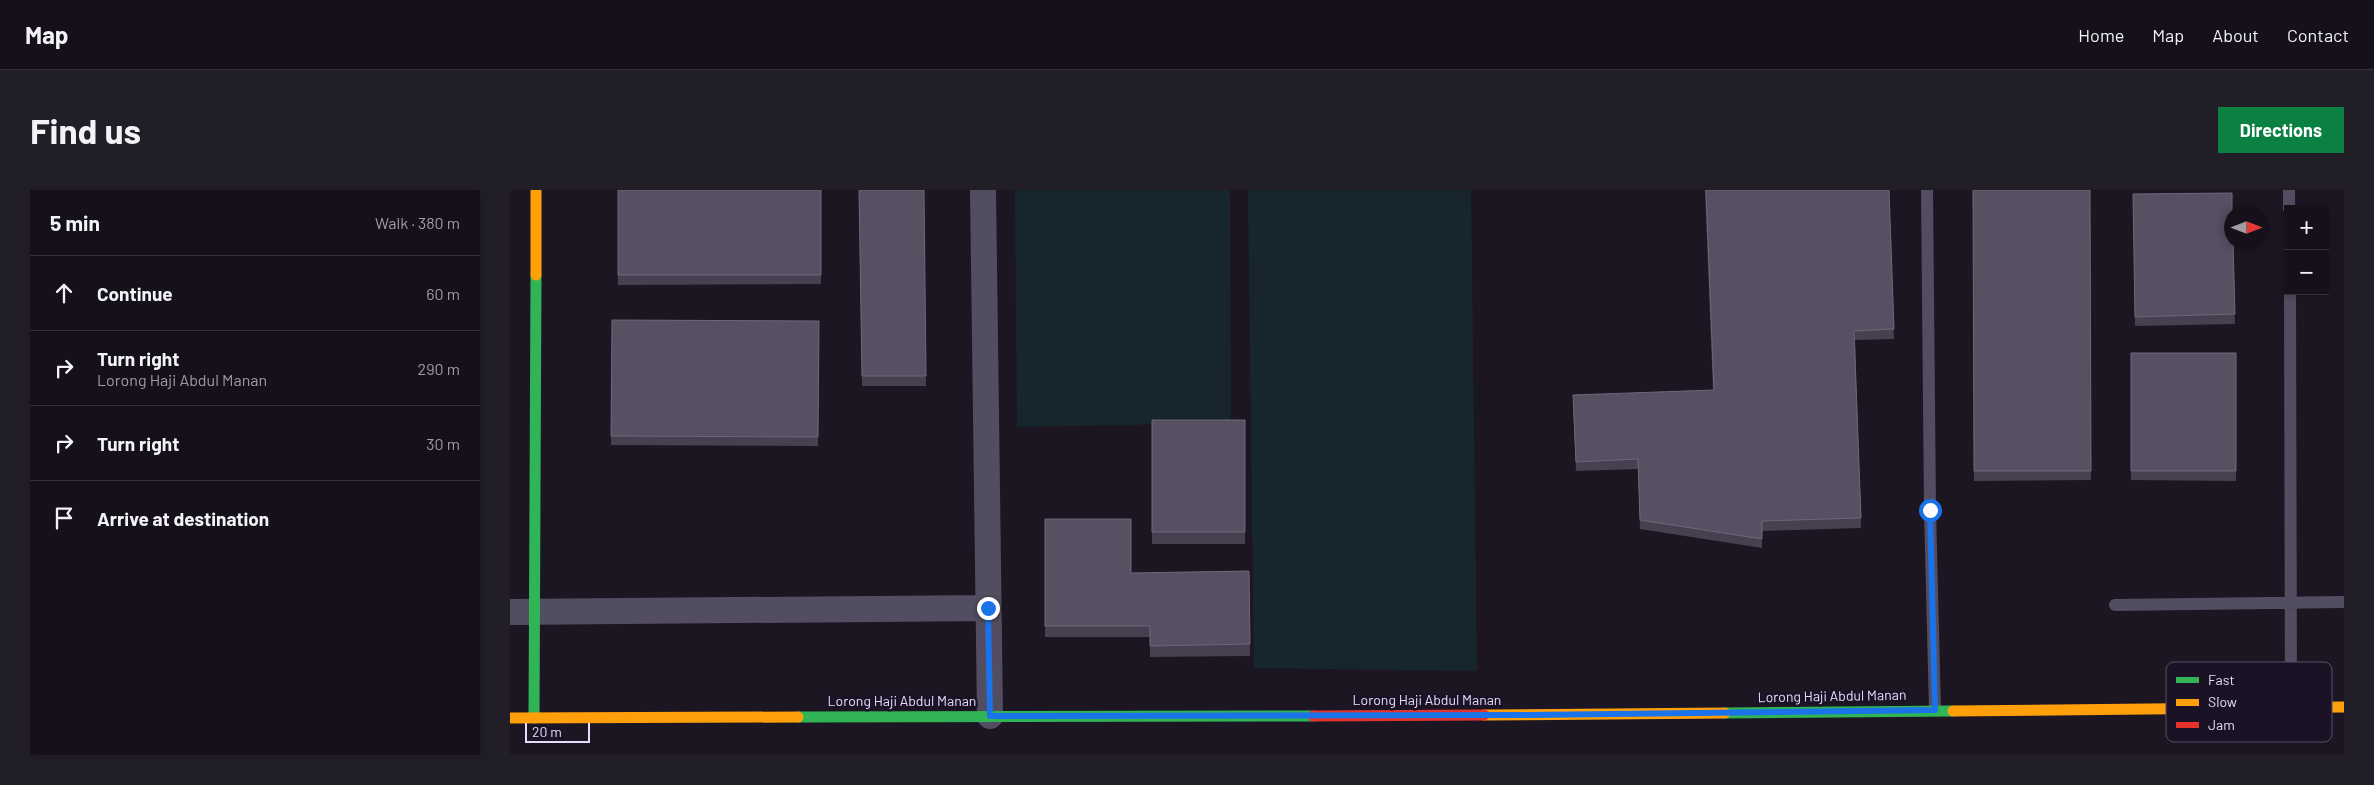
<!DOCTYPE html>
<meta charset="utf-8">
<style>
:root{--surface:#15101a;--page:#221e27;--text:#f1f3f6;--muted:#9d9da2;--line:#343039;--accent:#0b8043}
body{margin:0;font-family:Barlow,sans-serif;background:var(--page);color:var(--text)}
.controls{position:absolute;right:15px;top:15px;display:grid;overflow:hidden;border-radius:0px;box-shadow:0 2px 8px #0003}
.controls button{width:45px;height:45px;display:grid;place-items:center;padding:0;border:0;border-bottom:1px solid var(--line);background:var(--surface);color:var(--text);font:25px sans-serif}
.compass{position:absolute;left:1714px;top:15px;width:45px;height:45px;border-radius:50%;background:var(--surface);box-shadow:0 2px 8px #0003;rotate:90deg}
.scale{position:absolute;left:15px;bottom:12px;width:65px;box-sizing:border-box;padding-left:5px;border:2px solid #e7dbfb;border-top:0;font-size:14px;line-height:18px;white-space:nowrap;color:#e7dbfb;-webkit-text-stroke:4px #1b1226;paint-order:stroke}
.stop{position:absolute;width:15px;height:15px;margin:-11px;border:4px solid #1a73e8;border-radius:50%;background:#fff}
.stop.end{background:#1a73e8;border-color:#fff;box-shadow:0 1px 5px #0008}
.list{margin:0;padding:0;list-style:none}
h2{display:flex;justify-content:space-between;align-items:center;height:65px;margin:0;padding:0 20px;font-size:21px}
h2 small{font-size:16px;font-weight:400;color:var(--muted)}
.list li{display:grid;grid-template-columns:32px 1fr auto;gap:15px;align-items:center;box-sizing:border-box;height:75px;padding:0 20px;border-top:1px solid var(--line)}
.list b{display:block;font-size:19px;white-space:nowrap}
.list p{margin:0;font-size:16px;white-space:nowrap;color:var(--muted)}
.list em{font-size:16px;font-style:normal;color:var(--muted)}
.icon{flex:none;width:28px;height:28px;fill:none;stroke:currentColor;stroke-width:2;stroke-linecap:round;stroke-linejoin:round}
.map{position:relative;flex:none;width:1834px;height:565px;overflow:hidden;border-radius:0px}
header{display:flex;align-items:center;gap:30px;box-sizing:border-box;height:70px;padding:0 25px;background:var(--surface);border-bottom:1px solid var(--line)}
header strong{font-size:24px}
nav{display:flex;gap:28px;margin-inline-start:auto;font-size:18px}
.intro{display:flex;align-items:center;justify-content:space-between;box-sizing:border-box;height:120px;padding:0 30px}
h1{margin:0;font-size:35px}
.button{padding:12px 22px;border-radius:0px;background:var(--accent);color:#fff;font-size:18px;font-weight:700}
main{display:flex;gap:30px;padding:0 30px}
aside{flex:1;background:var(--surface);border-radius:0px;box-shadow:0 2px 8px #0003}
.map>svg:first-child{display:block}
.green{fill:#17262d}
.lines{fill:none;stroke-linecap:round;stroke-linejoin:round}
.lane{stroke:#534d61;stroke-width:12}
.street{stroke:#534d61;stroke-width:26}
.fast{stroke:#30b455;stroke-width:11}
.slow{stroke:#ff9f0a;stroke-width:11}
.jam{stroke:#e5322d;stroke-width:11}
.wall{fill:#474050}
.building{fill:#585062;stroke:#6f667a}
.route{stroke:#1a73e8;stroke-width:6}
.labels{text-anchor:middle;stroke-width:5;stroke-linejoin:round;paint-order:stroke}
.street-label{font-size:14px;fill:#e7dbfb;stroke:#1b1226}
.key{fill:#1b1226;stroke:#584e66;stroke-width:1}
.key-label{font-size:14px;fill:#e7dbfb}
</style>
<header>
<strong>Map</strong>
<nav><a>Home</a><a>Map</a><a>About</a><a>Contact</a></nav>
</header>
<div class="intro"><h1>Find us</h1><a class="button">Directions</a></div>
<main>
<aside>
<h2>5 min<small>Walk · 380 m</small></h2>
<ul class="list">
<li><svg class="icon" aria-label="ahead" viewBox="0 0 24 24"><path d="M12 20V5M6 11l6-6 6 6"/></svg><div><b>Continue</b></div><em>60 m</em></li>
<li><svg class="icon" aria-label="right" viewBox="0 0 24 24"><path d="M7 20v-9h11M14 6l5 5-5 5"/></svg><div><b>Turn right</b><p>Lorong Haji Abdul Manan</p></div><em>290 m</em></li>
<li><svg class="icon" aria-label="right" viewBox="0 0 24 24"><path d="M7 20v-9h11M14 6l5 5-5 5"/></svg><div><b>Turn right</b></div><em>30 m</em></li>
<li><svg class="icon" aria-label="arrive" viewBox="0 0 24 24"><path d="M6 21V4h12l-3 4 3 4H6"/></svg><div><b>Arrive at destination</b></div></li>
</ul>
</aside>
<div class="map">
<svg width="1834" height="565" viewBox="0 0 1834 565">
<rect width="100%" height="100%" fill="#1c1622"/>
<path class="green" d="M505,0H720L721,233L507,237Z
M738,0H961L967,481L744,478Z"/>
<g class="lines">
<path class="lane" d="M1417,0L1420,320L1425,520
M1779,0V19
M1780,101L1781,517
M1605,415L1834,412"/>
<path class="street" d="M473,0L480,526
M0,422L478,418"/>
<path class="fast" d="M1215,523L1443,521
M288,527L803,526
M24,528L26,85"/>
<path class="slow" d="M26,85V0
M1443,521L1834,517
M974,525L1215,523
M0,528L288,527"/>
<path class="jam" d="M803,526L974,525"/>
</g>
<path class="wall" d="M108,0H311V94L108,95Z
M349,0H414L416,196H352Z
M1195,0H1379L1384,149L1345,150L1351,338L1252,341V358L1130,339L1128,279L1066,281L1063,214L1203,200Z
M1463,0H1580L1581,290L1464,291Z
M1623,4L1723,52L1725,134L1625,136Z
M102,130L309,131L308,256L101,255Z
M1621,163H1726V291L1621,290Z
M642,230H735V354H642Z
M535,329L621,383L739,381L740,466L640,467V447H535Z"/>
<path class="building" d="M108,0H311V85H108Z
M349,0H414L416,186H352Z
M1196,0H1379L1384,139L1344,141L1351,328L1252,331V349L1130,330L1128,269L1066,272L1063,205L1204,200Z
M1463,0H1580L1581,281H1464Z
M1722,3V52H1723L1725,124L1625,127L1623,4Z
M102,130L309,131L308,247L101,246Z
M1621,163H1726V281H1621Z
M642,230H735V342H642Z
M535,329H621V383L739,381L740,454L640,456V436H535Z"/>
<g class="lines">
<path class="route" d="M478,418L480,526L1019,525L1425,520L1420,320"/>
</g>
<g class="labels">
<g class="street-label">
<text transform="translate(1322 506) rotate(-1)" y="5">Lorong Haji Abdul Manan</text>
<text x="917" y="515">Lorong Haji Abdul Manan</text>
<text x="392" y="516">Lorong Haji Abdul Manan</text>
</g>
</g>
<rect x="1656" y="472" width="166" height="80" rx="8" class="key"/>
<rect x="1666" y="487" width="23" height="6" fill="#30b455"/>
<rect x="1666" y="509" width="23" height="7" fill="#ff9f0a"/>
<rect x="1666" y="532" width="23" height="6" fill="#e5322d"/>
<g class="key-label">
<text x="1698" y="495">Fast</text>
<text x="1698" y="517">Slow</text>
<text x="1698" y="540">Jam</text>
</g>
</svg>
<div class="controls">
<button>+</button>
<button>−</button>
</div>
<svg class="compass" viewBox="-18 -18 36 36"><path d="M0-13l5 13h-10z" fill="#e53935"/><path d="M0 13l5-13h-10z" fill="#9d9da2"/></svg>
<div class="scale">20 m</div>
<div class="stop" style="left:1420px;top:320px"></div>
<div class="stop end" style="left:478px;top:418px"></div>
</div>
</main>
